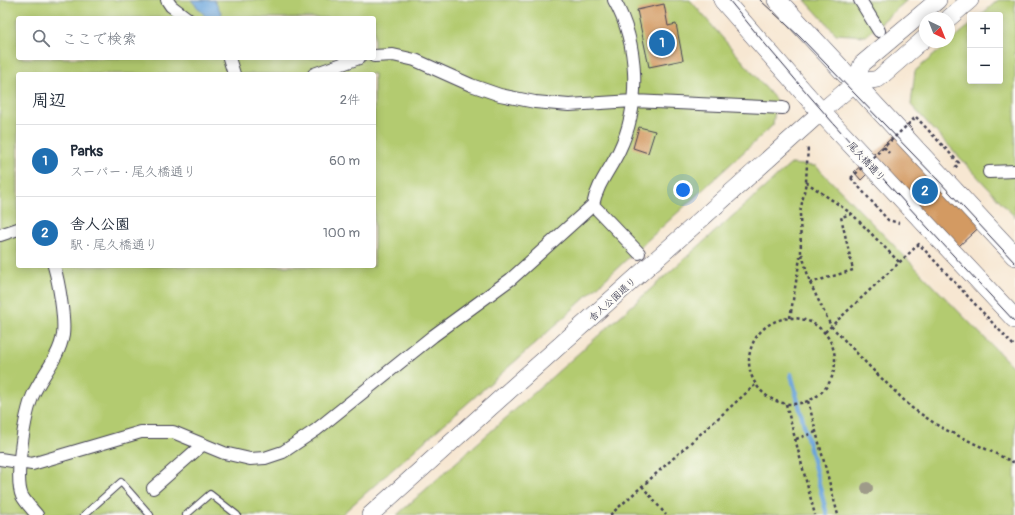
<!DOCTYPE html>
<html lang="ja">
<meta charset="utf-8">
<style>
:root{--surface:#fff;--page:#f6f6f7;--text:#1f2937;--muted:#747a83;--line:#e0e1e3;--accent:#1f6fb2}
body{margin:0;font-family:Pangolin,"Klee One",sans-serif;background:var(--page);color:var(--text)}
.controls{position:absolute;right:12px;top:12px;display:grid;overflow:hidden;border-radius:4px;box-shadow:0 2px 10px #0003}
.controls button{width:36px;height:36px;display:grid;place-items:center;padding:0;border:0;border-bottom:1px solid var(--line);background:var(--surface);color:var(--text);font:20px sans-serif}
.compass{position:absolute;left:919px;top:12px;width:36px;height:36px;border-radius:50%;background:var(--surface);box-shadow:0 2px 10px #0003;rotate:137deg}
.you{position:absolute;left:683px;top:190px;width:14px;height:14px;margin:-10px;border:3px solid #fff;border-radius:50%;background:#1a73e8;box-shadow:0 0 0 6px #1a73e833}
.badge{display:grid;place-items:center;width:26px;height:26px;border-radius:50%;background:var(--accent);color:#fff;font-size:13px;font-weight:700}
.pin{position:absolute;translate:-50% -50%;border:2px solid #fff;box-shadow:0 1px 4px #0006}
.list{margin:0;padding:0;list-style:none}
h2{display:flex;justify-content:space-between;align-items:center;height:52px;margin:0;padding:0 16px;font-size:17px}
h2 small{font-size:13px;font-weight:400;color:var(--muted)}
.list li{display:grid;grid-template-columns:26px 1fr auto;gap:12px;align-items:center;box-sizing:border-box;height:72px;padding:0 16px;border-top:1px solid var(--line)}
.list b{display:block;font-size:15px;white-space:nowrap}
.list p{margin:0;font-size:13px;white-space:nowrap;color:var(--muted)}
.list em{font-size:13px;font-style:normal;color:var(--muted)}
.icon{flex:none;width:22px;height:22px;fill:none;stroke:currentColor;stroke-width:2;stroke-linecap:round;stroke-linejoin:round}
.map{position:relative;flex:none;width:1015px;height:515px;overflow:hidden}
.search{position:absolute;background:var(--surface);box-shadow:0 2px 10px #0003;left:16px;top:16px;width:360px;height:44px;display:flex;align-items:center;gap:10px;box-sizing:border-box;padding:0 14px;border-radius:4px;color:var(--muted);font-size:15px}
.panel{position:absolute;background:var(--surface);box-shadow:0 2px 10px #0003;left:16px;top:72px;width:360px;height:196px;border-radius:4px}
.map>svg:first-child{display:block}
.green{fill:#b3cb70;stroke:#6a7656;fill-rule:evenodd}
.water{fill:#6aa4da;stroke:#46638a}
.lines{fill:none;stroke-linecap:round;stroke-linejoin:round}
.stream{stroke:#6aa4da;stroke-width:4.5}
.building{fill:#d39a62}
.lane-casing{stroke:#424052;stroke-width:8}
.street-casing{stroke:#424052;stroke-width:14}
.secondary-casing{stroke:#424052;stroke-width:18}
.primary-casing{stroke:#424052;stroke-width:20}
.path{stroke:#424052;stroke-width:2.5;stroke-dasharray:3 3;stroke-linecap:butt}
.lane{stroke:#fff;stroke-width:6}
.street{stroke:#fff;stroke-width:12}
.secondary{stroke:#fff;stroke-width:17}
.primary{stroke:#fff;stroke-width:19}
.tram{stroke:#22223b;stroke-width:1}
.path-bridge{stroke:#424052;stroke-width:2.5;stroke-dasharray:3 3;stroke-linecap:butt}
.tree{fill:#9e9b89}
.labels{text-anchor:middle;stroke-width:4;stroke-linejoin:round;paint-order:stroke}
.street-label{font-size:10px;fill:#22223b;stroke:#fdfcf7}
</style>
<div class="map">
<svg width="1015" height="515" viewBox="0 0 1015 515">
<rect width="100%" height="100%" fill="#fdfcf7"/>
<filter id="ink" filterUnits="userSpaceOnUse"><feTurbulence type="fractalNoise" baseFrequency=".025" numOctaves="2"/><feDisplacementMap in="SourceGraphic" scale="8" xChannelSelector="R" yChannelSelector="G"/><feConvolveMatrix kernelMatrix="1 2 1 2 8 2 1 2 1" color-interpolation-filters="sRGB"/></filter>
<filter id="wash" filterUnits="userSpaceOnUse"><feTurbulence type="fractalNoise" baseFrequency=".012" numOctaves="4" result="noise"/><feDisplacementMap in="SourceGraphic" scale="16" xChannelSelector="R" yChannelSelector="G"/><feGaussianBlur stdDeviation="0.9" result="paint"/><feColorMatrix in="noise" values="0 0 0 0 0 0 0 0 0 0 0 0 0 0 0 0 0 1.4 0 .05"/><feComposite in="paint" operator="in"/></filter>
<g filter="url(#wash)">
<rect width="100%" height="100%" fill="#f7e7d2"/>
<path class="green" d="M0,0H690L776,100L773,125L538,341L341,515H0ZM18,18H374V58H18ZM18,74H374V266H18Z
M805,0H907L866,36L836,34Z
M998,0H1015V217L911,105L915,71L970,25V81H1000V15H981Z
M791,164L816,166L1015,369V515H397Z"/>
<path class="water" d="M191,0H214L222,14L218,18H207Z"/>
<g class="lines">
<path class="stream" d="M791,374L827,515"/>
</g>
<g id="blocks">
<path class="building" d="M664,4L668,26L676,24L683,60L649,67L637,10Z
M907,124L912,129L907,133L987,220L946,258L868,173L861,180L854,172Z
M639,127L655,131L648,153L633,148Z"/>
</g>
</g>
<g filter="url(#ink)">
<use href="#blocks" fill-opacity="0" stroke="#424052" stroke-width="1"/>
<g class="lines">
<defs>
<path id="lane" d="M84,515L121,482L150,515
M186,515L210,494L237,515"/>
<path id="street" d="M167,0L171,6L187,18
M614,0C639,44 641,105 619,151C610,170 597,184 593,205L639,253
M860,0L879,31
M374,56L393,55L415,60L471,85L500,95L535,102L569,105L633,101L783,108
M229,58L234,74
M314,74L359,58
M989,172L1015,171
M0,235L18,229
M0,459L32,464L141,432H173L224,453L250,459L265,458L283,452L316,430L433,336L511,279L593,205
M153,488L202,445
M37,515C32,509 26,503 22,496C14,478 25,413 33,395C42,375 59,358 63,335C65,318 59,283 54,266"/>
<path id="secondary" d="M949,18L970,0
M855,83L862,64L938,0
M370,515L821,112L855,83L878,79L925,38"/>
<path id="primary" d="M723,0L821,112L1015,319
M777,0L1015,256"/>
</defs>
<use href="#lane" class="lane-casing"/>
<use href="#street" class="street-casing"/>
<use href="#secondary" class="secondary-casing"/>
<use href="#primary" class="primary-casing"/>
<path class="path" d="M916,117L959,163L955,168
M884,147L889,153
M851,178L888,220L899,223
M806,182L852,214L899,262
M802,254L810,283L853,270L841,217L852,214
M810,283L831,326L871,368L912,408L940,427L1015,463
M749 361a43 43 0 1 1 86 0a43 43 0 1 1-86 0Z
M790,318L801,252L800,213L806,182L808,146
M825,332L919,244L1015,347
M808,401L838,515
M786,404L815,515
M796,439L816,432
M642,486L666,515
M610,515L755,385"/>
<use href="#lane" class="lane"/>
<use href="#street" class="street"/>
<use href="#secondary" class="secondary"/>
<use href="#primary" class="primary"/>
<path class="tram" d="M729,0C819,112 918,217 1015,322
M760,0L800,37L938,180L1015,263"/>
<path class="path-bridge" d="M851,178L916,117"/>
</g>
<circle class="tree" cx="867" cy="488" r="6"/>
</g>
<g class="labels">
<g class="street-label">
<text transform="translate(867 161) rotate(47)" y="4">尾久橋通り</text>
<text transform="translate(612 299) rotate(-42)" y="4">舎人公園通り</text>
</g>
</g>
</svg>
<div class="controls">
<button>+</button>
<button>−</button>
</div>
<svg class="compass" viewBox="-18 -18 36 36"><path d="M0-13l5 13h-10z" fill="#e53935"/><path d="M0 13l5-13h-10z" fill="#747a83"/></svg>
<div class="you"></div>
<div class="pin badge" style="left:662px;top:43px">1</div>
<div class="pin badge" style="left:925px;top:191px">2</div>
<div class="search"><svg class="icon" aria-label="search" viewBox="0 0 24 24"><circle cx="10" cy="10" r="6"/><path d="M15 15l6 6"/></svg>ここで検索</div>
<section class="panel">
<h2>周辺<small>2件</small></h2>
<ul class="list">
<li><span class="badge">1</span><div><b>Parks</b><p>スーパー · 尾久橋通り</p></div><em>60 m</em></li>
<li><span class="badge">2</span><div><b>舎人公園</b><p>駅 · 尾久橋通り</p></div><em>100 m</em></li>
</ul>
</section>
</div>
